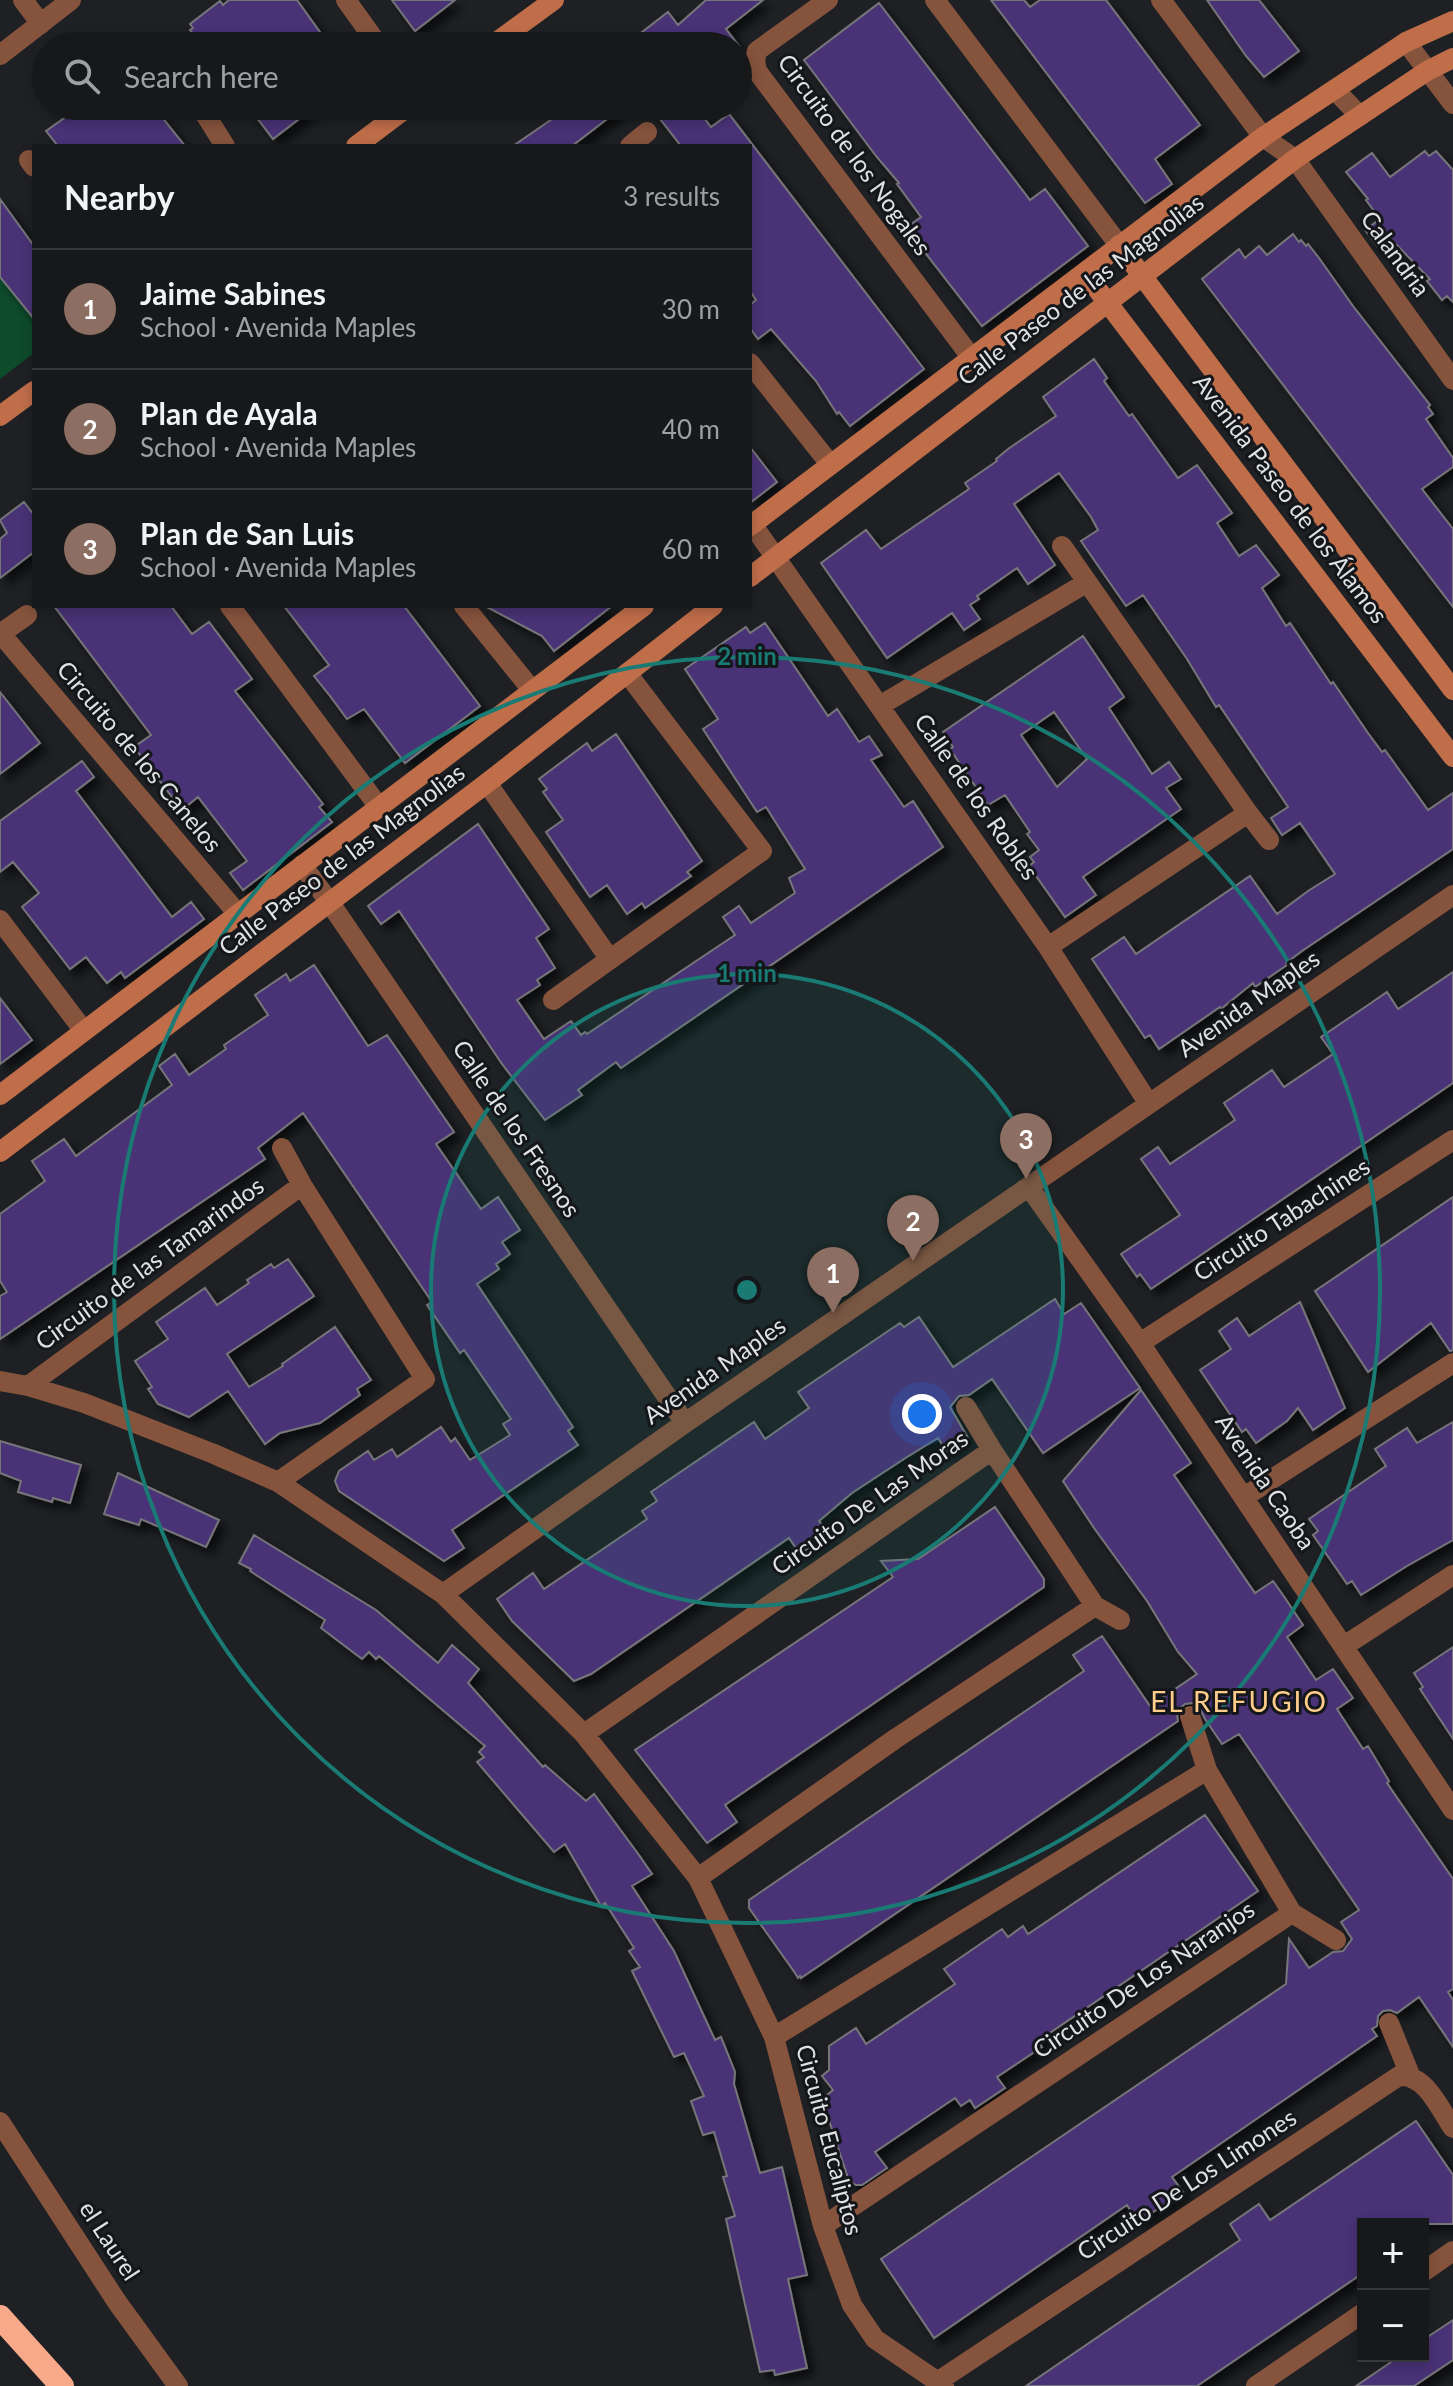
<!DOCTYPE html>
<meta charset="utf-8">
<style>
:root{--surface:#16181a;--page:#232527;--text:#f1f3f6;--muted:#9ea0a2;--line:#353739;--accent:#b45309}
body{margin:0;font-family:Lato,sans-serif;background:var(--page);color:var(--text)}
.controls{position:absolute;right:24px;bottom:24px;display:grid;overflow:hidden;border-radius:0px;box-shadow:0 4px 12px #0003}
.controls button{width:72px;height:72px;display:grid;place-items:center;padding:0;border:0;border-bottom:2px solid var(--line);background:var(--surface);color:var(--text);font:40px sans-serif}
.you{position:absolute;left:922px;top:1414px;width:28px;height:28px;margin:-20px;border:6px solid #fff;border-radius:50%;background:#1a73e8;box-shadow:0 0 0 12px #1a73e833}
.badge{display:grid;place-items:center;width:52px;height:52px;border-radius:50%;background:var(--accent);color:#fff;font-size:26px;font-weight:700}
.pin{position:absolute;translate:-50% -66px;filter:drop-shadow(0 2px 4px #0008)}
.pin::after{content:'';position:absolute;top:42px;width:28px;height:24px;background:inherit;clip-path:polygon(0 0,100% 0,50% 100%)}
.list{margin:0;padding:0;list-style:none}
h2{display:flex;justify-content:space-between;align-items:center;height:104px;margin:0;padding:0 32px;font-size:34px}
h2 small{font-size:26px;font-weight:400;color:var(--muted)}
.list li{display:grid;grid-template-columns:52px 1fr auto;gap:24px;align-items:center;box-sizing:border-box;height:120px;padding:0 32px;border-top:2px solid var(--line)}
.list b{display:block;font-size:30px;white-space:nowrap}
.list p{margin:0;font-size:26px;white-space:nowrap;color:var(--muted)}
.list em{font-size:26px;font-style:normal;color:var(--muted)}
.icon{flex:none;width:44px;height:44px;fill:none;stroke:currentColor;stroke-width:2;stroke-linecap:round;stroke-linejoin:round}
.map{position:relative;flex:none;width:1453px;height:2386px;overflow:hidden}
.search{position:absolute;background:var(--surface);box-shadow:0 4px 12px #0003;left:32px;top:32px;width:720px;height:88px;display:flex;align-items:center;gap:20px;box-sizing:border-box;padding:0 28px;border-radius:44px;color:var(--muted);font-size:30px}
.panel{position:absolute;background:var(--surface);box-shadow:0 4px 12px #0003;left:32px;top:144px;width:720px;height:464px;border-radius:0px}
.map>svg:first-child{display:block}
.green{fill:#0d4b2b}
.building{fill:#483376;stroke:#76767a;stroke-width:2;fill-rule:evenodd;filter:url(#shadow)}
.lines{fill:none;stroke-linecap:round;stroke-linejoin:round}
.street{stroke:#86533d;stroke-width:20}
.secondary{stroke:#c06e4a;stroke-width:20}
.highway{stroke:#f7a989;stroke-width:24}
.ring{fill:none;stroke:#197b74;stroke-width:4}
.labels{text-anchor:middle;stroke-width:6;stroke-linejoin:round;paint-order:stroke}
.street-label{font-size:24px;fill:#dfe1e3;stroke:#141619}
.quarter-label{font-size:28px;letter-spacing:2px;fill:#fecd8b;stroke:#141619}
.centre{fill:#197b74;stroke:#141619;stroke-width:4}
.ring-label{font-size:24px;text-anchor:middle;font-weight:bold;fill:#197b74;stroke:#141619;stroke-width:6;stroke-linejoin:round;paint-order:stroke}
</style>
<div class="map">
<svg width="1453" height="2386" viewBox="0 0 1453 2386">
<defs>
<filter id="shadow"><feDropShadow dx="7" dy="7" stdDeviation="4" flood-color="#0009"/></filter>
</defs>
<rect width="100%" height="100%" fill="#1e2023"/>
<path class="green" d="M0,273L34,318V353L0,379Z"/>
<path class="building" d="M229,0H297L330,46H281L277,42L269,46H202L190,30L193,28L190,24L220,1L223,5Z
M392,0H455L415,31Z
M706,0H763L726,29L739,46H624L668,12L678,25Z
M991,0H1024L1030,7L1040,0H1106L1200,125L1155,159L1172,184L1145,203Z
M1207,0H1259L1299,51L1264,77L1246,56Z
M879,3L1030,200L1045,189L1088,246L982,326L906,228L921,217L897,184L899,183L876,156L804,60Z
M91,106H153L185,146H58L46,131L77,109L80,114Z
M248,106H316L273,139Z
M571,106H624L572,146H513Z
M650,106H695L711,127L729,114L924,369L850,426L839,412L837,414L816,381L771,329L758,339L750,328V305L756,300L750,291V146H681Z
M1425,151L1429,156L1436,151L1453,170V302L1447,296L1442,300L1427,281L1430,279L1389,237L1377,246L1365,230L1380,219L1366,200L1368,199L1346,172L1372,153L1390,177Z
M0,199L34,246V319L0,277Z
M1293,234L1299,242L1301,240L1306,246L1308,244L1319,258L1353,306L1430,405L1428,407L1433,414L1426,419L1453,458V467L1422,489L1453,529V607L1202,279L1239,249L1245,258L1259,246L1267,255Z
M1094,359L1107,378L1104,381L1129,416L1132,414L1178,478L1197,465L1232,513L1217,523L1239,556L1256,545L1279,575L1262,588L1286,626L1290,623L1331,684L1333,682L1368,733L1382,752L1385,750L1428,810L1453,793V849L1302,951L1286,963L1287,965L1255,987L1253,983L1221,1009L1220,1007L1159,1049L1150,1035L1145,1038L1092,959L1124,937L1136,954L1250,876L1277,914L1308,891L1335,874L1300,823L1282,835L1271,818L1288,807L1219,705L1216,707L1187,659L1143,595L1126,606L1103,573L1081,541L1098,530L1091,517L1059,473L1014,504L1055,565L1028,584L1017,568L977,596L979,599L970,605L980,619L964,630L952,613L887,658L821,563L866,530L881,549L969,489L965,483L997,461L996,459L1008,449L1056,416L1043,397Z
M750,447L777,482L750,503Z
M24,502L34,515V552L0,578V539L7,533L0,520Z
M54,606H171L192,634L209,622L252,679L235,691L323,804L319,807L332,822L243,890L230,873L247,861L198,797L182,810L134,747L151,735Z
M284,606H404L480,706L405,763L364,709L347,719L330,696L314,676L329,665Z
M485,606H612L554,651L542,636Z
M765,623L828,716L837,709L859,742L869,736L882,755L871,760L904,807L913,801L943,847L621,1068L616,1062L578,1090L582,1095L545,1120L502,1064L399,911L381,924L368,906L478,824L549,929L536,938L555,968L537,980L540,985L517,1000L544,1039L571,1021L581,1035L585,1032L587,1034L735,935L723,917L739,906L751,923L795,893L789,878L805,869L766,807L757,812L703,729L718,719L685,669L746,627L750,633Z
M1083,636L1124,697L1109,708L1152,774L1169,762L1181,779L1166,788L1181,809L1083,877L1096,895L1065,917L1029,866L1034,862L1030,857L1039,850L1027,834L1030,832L1005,795L988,805L950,749L953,747L943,732ZM1054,712L1087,759L1057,787L1021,735Z
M0,692L40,743L0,774Z
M616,734L702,861L687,872L691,876L645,908L642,903L627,914L607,885L590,897L546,832L563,820L543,792L547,789L539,779L587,743L592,751Z
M82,761L94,777L76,791L172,917L191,902L204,919L125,978L121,972L107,983L86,957L70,969L22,907L39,893L13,862L0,872V821Z
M314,965L368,1046L387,1035L454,1132L436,1144L481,1209L498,1197L520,1230L502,1242L510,1254L496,1264L499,1269L477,1284L573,1427L568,1431L578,1445L452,1530L464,1548L444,1561L339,1491L335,1481L339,1471L368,1451L374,1460L392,1449L397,1457L441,1427L451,1442L455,1438L470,1460L510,1435L503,1424L511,1419L464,1350L460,1353L427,1305L432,1302L417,1280L303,1113L258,1148L265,1159L0,1339V1296L7,1292L0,1281V1214L45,1181L32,1161L64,1139L76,1156L172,1085L159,1066L175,1054L189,1075L226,1049L224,1045L268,1015L255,995L286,974L290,981Z
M1453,972V1083L1151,1289L1140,1274L1137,1277L1121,1254L1180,1215L1141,1159L1158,1147L1170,1164L1235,1120L1224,1103L1272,1070L1284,1087L1333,1054L1321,1037L1371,1003L1387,992L1398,1009Z
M0,998L32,1040L0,1064Z
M1453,1197V1350L1450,1351L1431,1323L1368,1372L1315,1291Z
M288,1259L314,1296L227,1354L249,1387L283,1366L282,1364L335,1327L371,1380L357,1389L360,1395L320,1423L280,1433L265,1444L228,1391L189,1417L158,1404L148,1389L152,1387L135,1361L168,1339L156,1322L205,1288L217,1305L249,1283L247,1280L271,1264L274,1268Z
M1055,1299L1064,1314L1081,1303L1140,1388L1043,1453L992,1379L969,1395L959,1396L950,1407L968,1438L947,1452L938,1438L907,1457L852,1493L819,1521L829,1533L800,1554L789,1538L591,1674L574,1681L512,1621L497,1599L533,1573L544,1589L647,1519L642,1511L657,1501L651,1492L754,1422L765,1439L809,1408L798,1392L900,1323L904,1327L919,1317L953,1367Z
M1300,1302L1345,1408L1313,1430L1298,1408L1287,1421L1256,1443L1246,1429L1242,1432L1200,1370L1231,1349L1219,1331L1237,1318L1249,1336Z
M1141,1390L1191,1463L1174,1475L1255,1593L1273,1581L1283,1595L1303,1625L1287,1637L1316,1680L1333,1669L1353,1698L1337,1709L1363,1749L1368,1746L1389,1781L1387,1783L1453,1879V1989L1448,1992L1453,2000V2047L1419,1997L1397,2013L1390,2010L1383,2011L1378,2016L1377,2026L1372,2029L1377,2036L1172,2177L1183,2192L1138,2222L1127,2205L934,2338L881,2259L1286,1984L1289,1939L1309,1968L1333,1952L1343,1951L1352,1939L1341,1922L1359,1910L1239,1734L1222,1744L1205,1719L1199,1707L1192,1703L1185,1704L1180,1708L1177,1714L1178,1721L801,1978L800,1976L798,1978L795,1973L749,1908V1900L1084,1671L1073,1655L1102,1636L1150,1706L1197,1674L1178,1652L1147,1601L1094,1528L1063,1481Z
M1453,1422V1540L1407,1566L1361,1595L1352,1581L1347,1584L1336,1568L1313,1535L1318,1531L1309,1519L1386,1466L1375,1449L1407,1428L1417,1443Z
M0,1441L81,1465L70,1503L53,1498L52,1502L18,1492L21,1481L0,1473Z
M118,1473L219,1520L206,1547L141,1519L139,1525L104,1514Z
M995,1507L1044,1579V1587L725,1805L737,1822L707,1843L635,1750L893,1577L881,1561L918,1559Z
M254,1535L376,1610L438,1663L452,1645L479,1669L468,1683L543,1767L545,1765L586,1801L594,1794L639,1855L652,1874L632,1886L674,1951L715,2040L721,2037L735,2072L734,2084L760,2173L782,2167L807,2275L788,2279L807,2368L775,2375L774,2370L760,2372L726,2219L735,2216L723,2177L727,2176L714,2132L703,2135L691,2101L704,2096L684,2053L674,2057L632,1971L640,1967L629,1951L634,1948L605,1903L601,1906L565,1844L554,1852L477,1762L484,1757L479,1752L485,1746L379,1656L376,1659L369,1652L362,1659L321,1628L325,1620L250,1571L251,1569L239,1563Z
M1453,1647V1739L1420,1689L1423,1687L1414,1673Z
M1205,1815L1258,1891L1038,2041L1042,2047L997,2077L1005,2088L975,2108L970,2100L961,2106L955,2098L875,2152L887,2168L862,2185H856L849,2181L822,2099L833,2090L822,2076L829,2070V2046L856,2028L866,2044L955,1984L944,1969L1002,1929L1008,1937L1023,1926L1028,1934Z
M1416,2121L1453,2175V2224H1363V2273L1197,2386H1026L1240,2240L1230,2224L1259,2204L1270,2220Z
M1453,2320V2360L1414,2386H1356L1400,2356H1423V2340Z"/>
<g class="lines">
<path class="street" d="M23,0L41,24
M346,0L379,46
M828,0L757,51L755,61L757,71L971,357
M935,0L1119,245
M1161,0L1263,137L1295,159L1453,380
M1406,42L1453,104
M0,55L71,0
M1335,90L1360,116
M200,106L225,146
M630,146L647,132
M29,160L34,167
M750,363L830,464
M752,524L1048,947L1149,1104
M1062,546L1248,813L1269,840
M230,606L379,807
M464,606L532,690
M0,634L27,615
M1,634L238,914
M881,705L1086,583
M487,783L609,958
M302,865L330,903L685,1423
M0,920L84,1031
M1048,947L1248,813
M553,1000L762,851L627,673
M1029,1187L1140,1343L1453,1810
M1140,1343L1453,1140
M0,1381L28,1386L84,1403L214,1454L278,1482L443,1594L584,1734L698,1878L774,2037L823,2226L852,2305L875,2339L944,2386
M28,1386L302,1185
M966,1407L992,1450L1095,1606L1120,1620
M278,1482L425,1379L302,1185L282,1148
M1244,1497L1453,1363
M443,1594L685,1423L1453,895
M1344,1646L1453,1575
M1190,1716L1207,1770L1292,1913L1336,1940
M584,1734L992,1450
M698,1878L895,1739L1095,1606
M1389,2023L1410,2075
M774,2037L1207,1770
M0,2122L117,2302L178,2386
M823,2226L1292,1913
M1423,2272L1453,2251
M937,2382L1399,2076C1426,2074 1439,2108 1453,2128
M1256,2386L1363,2313"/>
<path class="secondary" d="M491,46L554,0
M356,146L409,106
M1119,245L1453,690
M1085,273L1453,757
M0,416L34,391
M750,526L1263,137L1406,42L1453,21
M750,577L1295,159L1427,71L1453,58
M0,1095L644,606
M0,1152L487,783L713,606"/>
<path class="highway" d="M0,2317L62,2386"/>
</g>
<circle cx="747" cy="1290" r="316" fill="#197b74" fill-opacity=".12"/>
<g class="ring">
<circle cx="747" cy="1290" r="316"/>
<circle cx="747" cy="1290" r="633"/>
</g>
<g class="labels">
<g class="street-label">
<text transform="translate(854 155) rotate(54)" y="8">Circuito de los Nogales</text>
<text transform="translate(1395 254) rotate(54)" y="8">Calandria</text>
<text transform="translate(1081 290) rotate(-37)" y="8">Calle Paseo de las Magnolias</text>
<text transform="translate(1290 499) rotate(53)" y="8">Avenida Paseo de los Álamos</text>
<text transform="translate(139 757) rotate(50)" y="8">Circuito de los Canelos</text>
<text transform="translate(976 797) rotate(55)" y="8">Calle de los Robles</text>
<text transform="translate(342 860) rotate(-37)" y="8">Calle Paseo de las Magnolias</text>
<text transform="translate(1249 1004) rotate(-35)" y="8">Avenida Maples</text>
<text transform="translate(516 1129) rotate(56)" y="8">Calle de los Fresnos</text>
<text transform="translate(1282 1220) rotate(-33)" y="8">Circuito Tabachines</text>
<text transform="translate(150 1264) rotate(-36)" y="8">Circuito de las Tamarindos</text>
<text transform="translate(715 1371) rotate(-35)" y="8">Avenida Maples</text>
<text transform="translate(1265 1482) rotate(56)" y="8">Avenida Caoba</text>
<text transform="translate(870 1503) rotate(-35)" y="8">Circuito De Las Moras</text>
<text transform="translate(1144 1980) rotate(-34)" y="8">Circuito De Los Naranjos</text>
<text transform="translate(829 2140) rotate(75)" y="8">Circuito Eucaliptos</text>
<text transform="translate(1187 2185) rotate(-33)" y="8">Circuito De Los Limones</text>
<text transform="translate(109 2241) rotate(57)" y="8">el Laurel</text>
</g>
<g class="quarter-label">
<text x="1239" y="1712">EL REFUGIO</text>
</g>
</g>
<circle cx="747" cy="1290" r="12" class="centre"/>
<g class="ring-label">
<text x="747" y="665">2 min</text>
<text x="747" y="982">1 min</text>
</g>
</svg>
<div class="controls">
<button>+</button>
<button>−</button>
</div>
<div class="you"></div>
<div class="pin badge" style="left:833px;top:1313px;background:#8d6e63">1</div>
<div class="pin badge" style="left:913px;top:1261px;background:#8d6e63">2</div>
<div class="pin badge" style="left:1026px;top:1179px;background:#8d6e63">3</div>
<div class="search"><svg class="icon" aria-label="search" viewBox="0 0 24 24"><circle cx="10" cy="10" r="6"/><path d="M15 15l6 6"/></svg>Search here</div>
<section class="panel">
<h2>Nearby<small>3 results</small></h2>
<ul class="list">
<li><span class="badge" style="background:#8d6e63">1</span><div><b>Jaime Sabines</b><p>School · Avenida Maples</p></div><em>30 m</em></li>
<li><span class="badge" style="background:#8d6e63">2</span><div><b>Plan de Ayala</b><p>School · Avenida Maples</p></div><em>40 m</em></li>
<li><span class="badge" style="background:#8d6e63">3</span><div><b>Plan de San Luis</b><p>School · Avenida Maples</p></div><em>60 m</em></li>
</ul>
</section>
</div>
